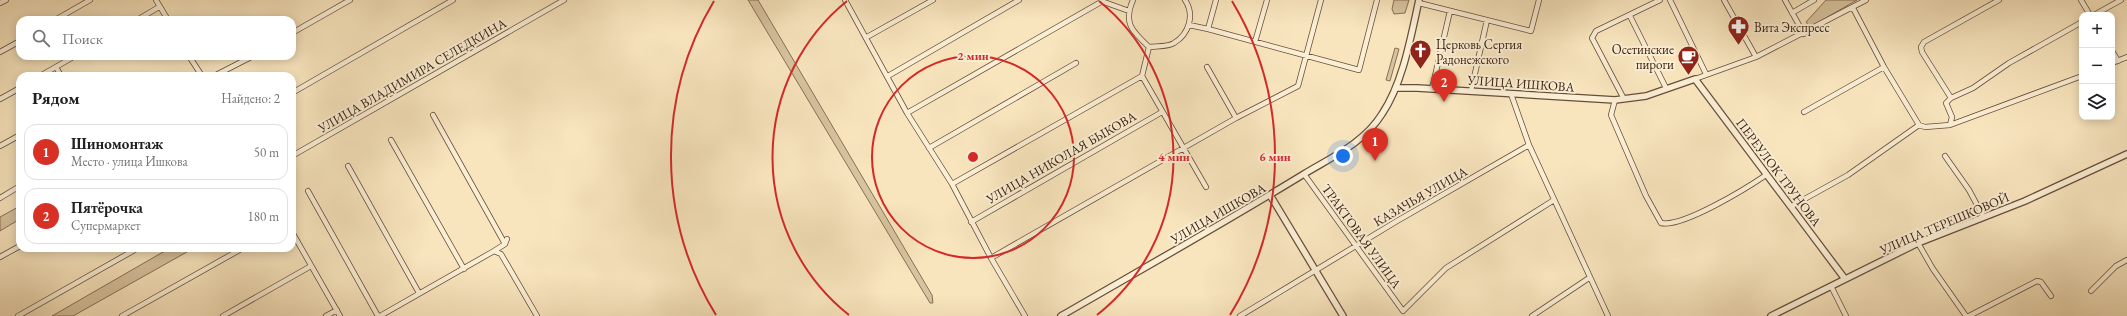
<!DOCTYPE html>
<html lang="ru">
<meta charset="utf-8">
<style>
:root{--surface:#fff;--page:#f2f2f2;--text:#202124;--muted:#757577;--line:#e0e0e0;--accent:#d93025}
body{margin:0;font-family:"EB Garamond",serif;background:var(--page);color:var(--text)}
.controls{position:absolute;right:12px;top:12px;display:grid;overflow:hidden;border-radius:8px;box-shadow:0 2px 10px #0003}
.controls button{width:36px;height:36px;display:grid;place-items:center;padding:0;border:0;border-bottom:1px solid var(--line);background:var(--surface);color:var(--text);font:20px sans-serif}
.you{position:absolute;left:1343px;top:156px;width:14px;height:14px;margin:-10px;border:3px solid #fff;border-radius:50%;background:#1a73e8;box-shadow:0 0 0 6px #1a73e833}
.badge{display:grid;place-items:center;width:26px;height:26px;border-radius:50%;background:var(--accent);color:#fff;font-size:13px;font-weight:700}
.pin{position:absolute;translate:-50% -33px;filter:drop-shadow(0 1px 2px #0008)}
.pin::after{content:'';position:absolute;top:21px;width:14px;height:12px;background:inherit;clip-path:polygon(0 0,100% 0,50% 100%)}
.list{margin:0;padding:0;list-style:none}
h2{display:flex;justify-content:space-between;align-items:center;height:52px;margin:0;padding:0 16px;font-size:17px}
h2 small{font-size:13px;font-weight:400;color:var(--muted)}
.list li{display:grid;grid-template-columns:26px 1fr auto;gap:12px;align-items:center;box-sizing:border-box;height:56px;margin:0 8px 8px;padding:0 8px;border:1px solid var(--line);border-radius:12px}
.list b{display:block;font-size:15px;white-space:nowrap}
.list p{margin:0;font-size:13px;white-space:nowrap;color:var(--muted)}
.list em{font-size:13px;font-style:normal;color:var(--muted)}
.icon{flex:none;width:22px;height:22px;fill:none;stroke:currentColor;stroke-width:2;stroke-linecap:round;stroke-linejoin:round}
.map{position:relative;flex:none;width:2127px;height:316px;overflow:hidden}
.search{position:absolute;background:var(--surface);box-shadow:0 2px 10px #0003;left:16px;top:16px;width:280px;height:44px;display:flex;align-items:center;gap:10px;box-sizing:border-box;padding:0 14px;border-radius:12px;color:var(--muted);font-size:15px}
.panel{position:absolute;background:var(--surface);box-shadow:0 2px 10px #0003;left:16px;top:72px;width:280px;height:180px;border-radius:12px}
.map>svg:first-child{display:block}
.green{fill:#d7c39f;stroke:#877054}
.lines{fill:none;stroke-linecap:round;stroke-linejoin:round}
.minor-casing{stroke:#674e36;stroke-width:6}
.tertiary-casing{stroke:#674e36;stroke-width:8}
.minor{stroke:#faeed5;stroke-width:4.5}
.tertiary{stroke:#faeed5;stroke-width:5.5}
.ring{fill:none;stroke:#d62828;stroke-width:2}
.labels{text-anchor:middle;stroke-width:4;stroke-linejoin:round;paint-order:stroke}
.poi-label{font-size:13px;fill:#371c09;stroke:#faeed5;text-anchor:start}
.street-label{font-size:13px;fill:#371c09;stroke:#faeed5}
.centre{fill:#d62828;stroke:#faeed5;stroke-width:2}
.ring-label{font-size:12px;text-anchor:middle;font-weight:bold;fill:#d62828;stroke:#faeed5;stroke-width:4;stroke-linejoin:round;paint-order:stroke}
</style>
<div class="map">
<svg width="2127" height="316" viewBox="0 0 2127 316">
<rect width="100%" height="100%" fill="#f8e5be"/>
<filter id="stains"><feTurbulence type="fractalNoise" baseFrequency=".005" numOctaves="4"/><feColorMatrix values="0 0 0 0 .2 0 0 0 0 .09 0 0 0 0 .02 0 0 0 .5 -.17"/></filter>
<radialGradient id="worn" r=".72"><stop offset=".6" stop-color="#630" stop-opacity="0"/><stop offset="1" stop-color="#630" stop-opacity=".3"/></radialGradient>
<path class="green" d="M748,0H758L932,295L933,303H930Z
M1394,0H1409L1405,13L1394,14L1392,9Z
M1826,0H1857L1810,27L1806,22Z
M1395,48L1399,49L1390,81L1386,80Z
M20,206V219L0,231V217Z
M170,248H194L73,316H52Z"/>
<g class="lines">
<defs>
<path id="minor" d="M156,0L168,20
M845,0L907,113L952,184L991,258L1025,316
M1133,0C1123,23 1132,31 1149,47C1157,46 1168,47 1174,43C1189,34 1195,15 1185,0
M1670,0L1706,74
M1724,0L1756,57
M1785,0L1804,34
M2081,0L2090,15
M1101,1L1129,11
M0,3L6,0
M1419,3L1531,31L1539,0
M1853,8L1884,67L1919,125
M1792,13L1814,0
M2094,15L2121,0
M1630,16L1666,88
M55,20L90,0
M137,20L159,7
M1189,25L1208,29L1359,70L1377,0
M1208,29L1216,0
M292,33L350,0
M867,37L933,0
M1255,42L1267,0
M1149,47L1142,76L1206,187
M2112,51L2118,61
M0,52L20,41
M189,56L202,76
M2112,63L2127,57
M56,67L61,76
M1207,67L1236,118
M40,76L75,56
M214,76L253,56
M888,76L1019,0
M1695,79L1756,57L1866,0
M1432,89L1450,11
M1471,91L1487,20
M292,93L453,0
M1511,94L1529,145L1608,316
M1951,98L1973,88L2009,63L2082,22
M0,99L20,88
M1624,99L1592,38L1596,31L1660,0
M1615,100L1611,115L1646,196L1661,223C1682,228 1747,188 1766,175
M1804,112L1884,67
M907,113L1101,2
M433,115L505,244
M1950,125L1952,117L1946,103L1951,98L1922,52L1921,47L1924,42L1999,0
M391,140L464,269
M0,146L20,135
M929,148L1076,63
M292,156L564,0
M1945,156L1969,190L1983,216
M348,166L419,293
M1304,174L1403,311L1446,268L1554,200
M952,184L1142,76
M308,191L378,316
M0,198L20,186
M1792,206L1848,175L1919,125L1925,127L1950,125L2082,76
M971,222L1162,112
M292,232L340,316
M1918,243L1933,269L1966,316
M494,251L505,244L507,239
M0,257L20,246
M991,258L1236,118L1298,86L1321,0
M1831,286L1846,316
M2091,291L2116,266L2127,260
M18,316L138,248
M122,316L243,248
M223,316L311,266
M326,316L337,310
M380,316L494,251L501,254L537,316
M1240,316L1397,221L1529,145
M1532,316L1589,278
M1969,316L2037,281L2041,282L2051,296"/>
<path id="tertiary" d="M1396,88H1417L1615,100L1646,96L1695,79L1845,279
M1270,195L1343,316
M1061,316C1142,269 1224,223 1304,174C1332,157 1364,143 1382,114C1403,83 1411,36 1419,0
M1771,316L1918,243L2025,201L2127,154"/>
</defs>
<use href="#minor" class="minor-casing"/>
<use href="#tertiary" class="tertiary-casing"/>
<use href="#minor" class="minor"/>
<use href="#tertiary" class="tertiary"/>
</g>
<g class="ring">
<circle cx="973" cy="157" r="101"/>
<path d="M849 315A201 201 0 0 1 847 1M1099 1A201 201 0 0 1 1097 315"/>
<path d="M716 315A302 302 0 0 1 714 1M1232 1A302 302 0 0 1 1230 315"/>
</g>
<defs>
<symbol id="pharmacy-pin" viewBox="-11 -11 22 30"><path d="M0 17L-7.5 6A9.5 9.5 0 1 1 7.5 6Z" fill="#8f2418" stroke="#faeed5"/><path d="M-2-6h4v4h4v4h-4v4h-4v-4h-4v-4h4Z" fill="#fff"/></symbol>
<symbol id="church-pin" viewBox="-11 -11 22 30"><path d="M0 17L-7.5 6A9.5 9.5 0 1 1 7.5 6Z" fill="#8f2418" stroke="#faeed5"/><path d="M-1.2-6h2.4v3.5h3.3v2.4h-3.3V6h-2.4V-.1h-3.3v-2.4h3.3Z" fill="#fff"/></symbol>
<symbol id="cafe-pin" viewBox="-11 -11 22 30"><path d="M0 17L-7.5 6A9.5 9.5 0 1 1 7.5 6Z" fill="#8f2418" stroke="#faeed5"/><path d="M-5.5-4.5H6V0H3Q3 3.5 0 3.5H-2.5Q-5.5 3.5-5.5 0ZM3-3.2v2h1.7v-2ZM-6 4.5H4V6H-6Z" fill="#fff"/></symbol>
</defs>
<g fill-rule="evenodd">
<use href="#pharmacy-pin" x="1726" y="14" width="25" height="34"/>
<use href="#church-pin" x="1408" y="38" width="25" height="34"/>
<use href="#cafe-pin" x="1676" y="44" width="25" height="34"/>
</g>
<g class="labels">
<g class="poi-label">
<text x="1754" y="32">Вита Экспресс</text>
<text x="1436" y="49">Церковь Сергия<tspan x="1436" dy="15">Радонежского</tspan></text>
<text x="1674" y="54" text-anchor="end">Осетинские<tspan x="1674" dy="15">пироги</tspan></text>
</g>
<g class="street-label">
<text transform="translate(412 75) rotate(-30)" y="5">УЛИЦА ВЛАДИМИРА СЕЛЕДКИНА</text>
<text transform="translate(1521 83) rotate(4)" y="5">УЛИЦА ИШКОВА</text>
<text transform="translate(1061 157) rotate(-30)" y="5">УЛИЦА НИКОЛАЯ БЫКОВА</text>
<text transform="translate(1779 172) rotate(53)" y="5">ПЕРЕУЛОК ТРУНОВА</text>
<text transform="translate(1420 196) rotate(-30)" y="5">КАЗАЧЬЯ УЛИЦА</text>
<text transform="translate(1218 213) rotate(-30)" y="5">УЛИЦА ИШКОВА</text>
<text transform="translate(1944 223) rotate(-23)" y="5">УЛИЦА ТЕРЕШКОВОЙ</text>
<text transform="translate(1362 236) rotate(54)" y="5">ТРАКТОВАЯ УЛИЦА</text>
</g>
</g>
<circle cx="973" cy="157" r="6" class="centre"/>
<g class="ring-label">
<text x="973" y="60">2 мин</text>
<text x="1174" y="161">4 мин</text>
<text x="1275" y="161">6 мин</text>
</g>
<rect width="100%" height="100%" filter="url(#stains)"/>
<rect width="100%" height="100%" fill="url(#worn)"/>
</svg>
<div class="controls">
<button>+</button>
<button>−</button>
<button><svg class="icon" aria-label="layers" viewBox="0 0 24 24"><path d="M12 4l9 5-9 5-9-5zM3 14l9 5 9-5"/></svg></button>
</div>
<div class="you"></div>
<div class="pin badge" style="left:1375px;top:161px">1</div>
<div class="pin badge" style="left:1444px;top:102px">2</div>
<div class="search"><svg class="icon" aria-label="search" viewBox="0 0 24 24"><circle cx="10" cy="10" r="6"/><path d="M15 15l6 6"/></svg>Поиск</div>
<section class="panel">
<h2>Рядом<small>Найдено: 2</small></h2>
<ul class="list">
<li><span class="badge">1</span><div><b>Шиномонтаж</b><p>Место · улица Ишкова</p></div><em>50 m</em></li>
<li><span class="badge">2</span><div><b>Пятёрочка</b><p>Супермаркет</p></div><em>180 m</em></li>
</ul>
</section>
</div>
